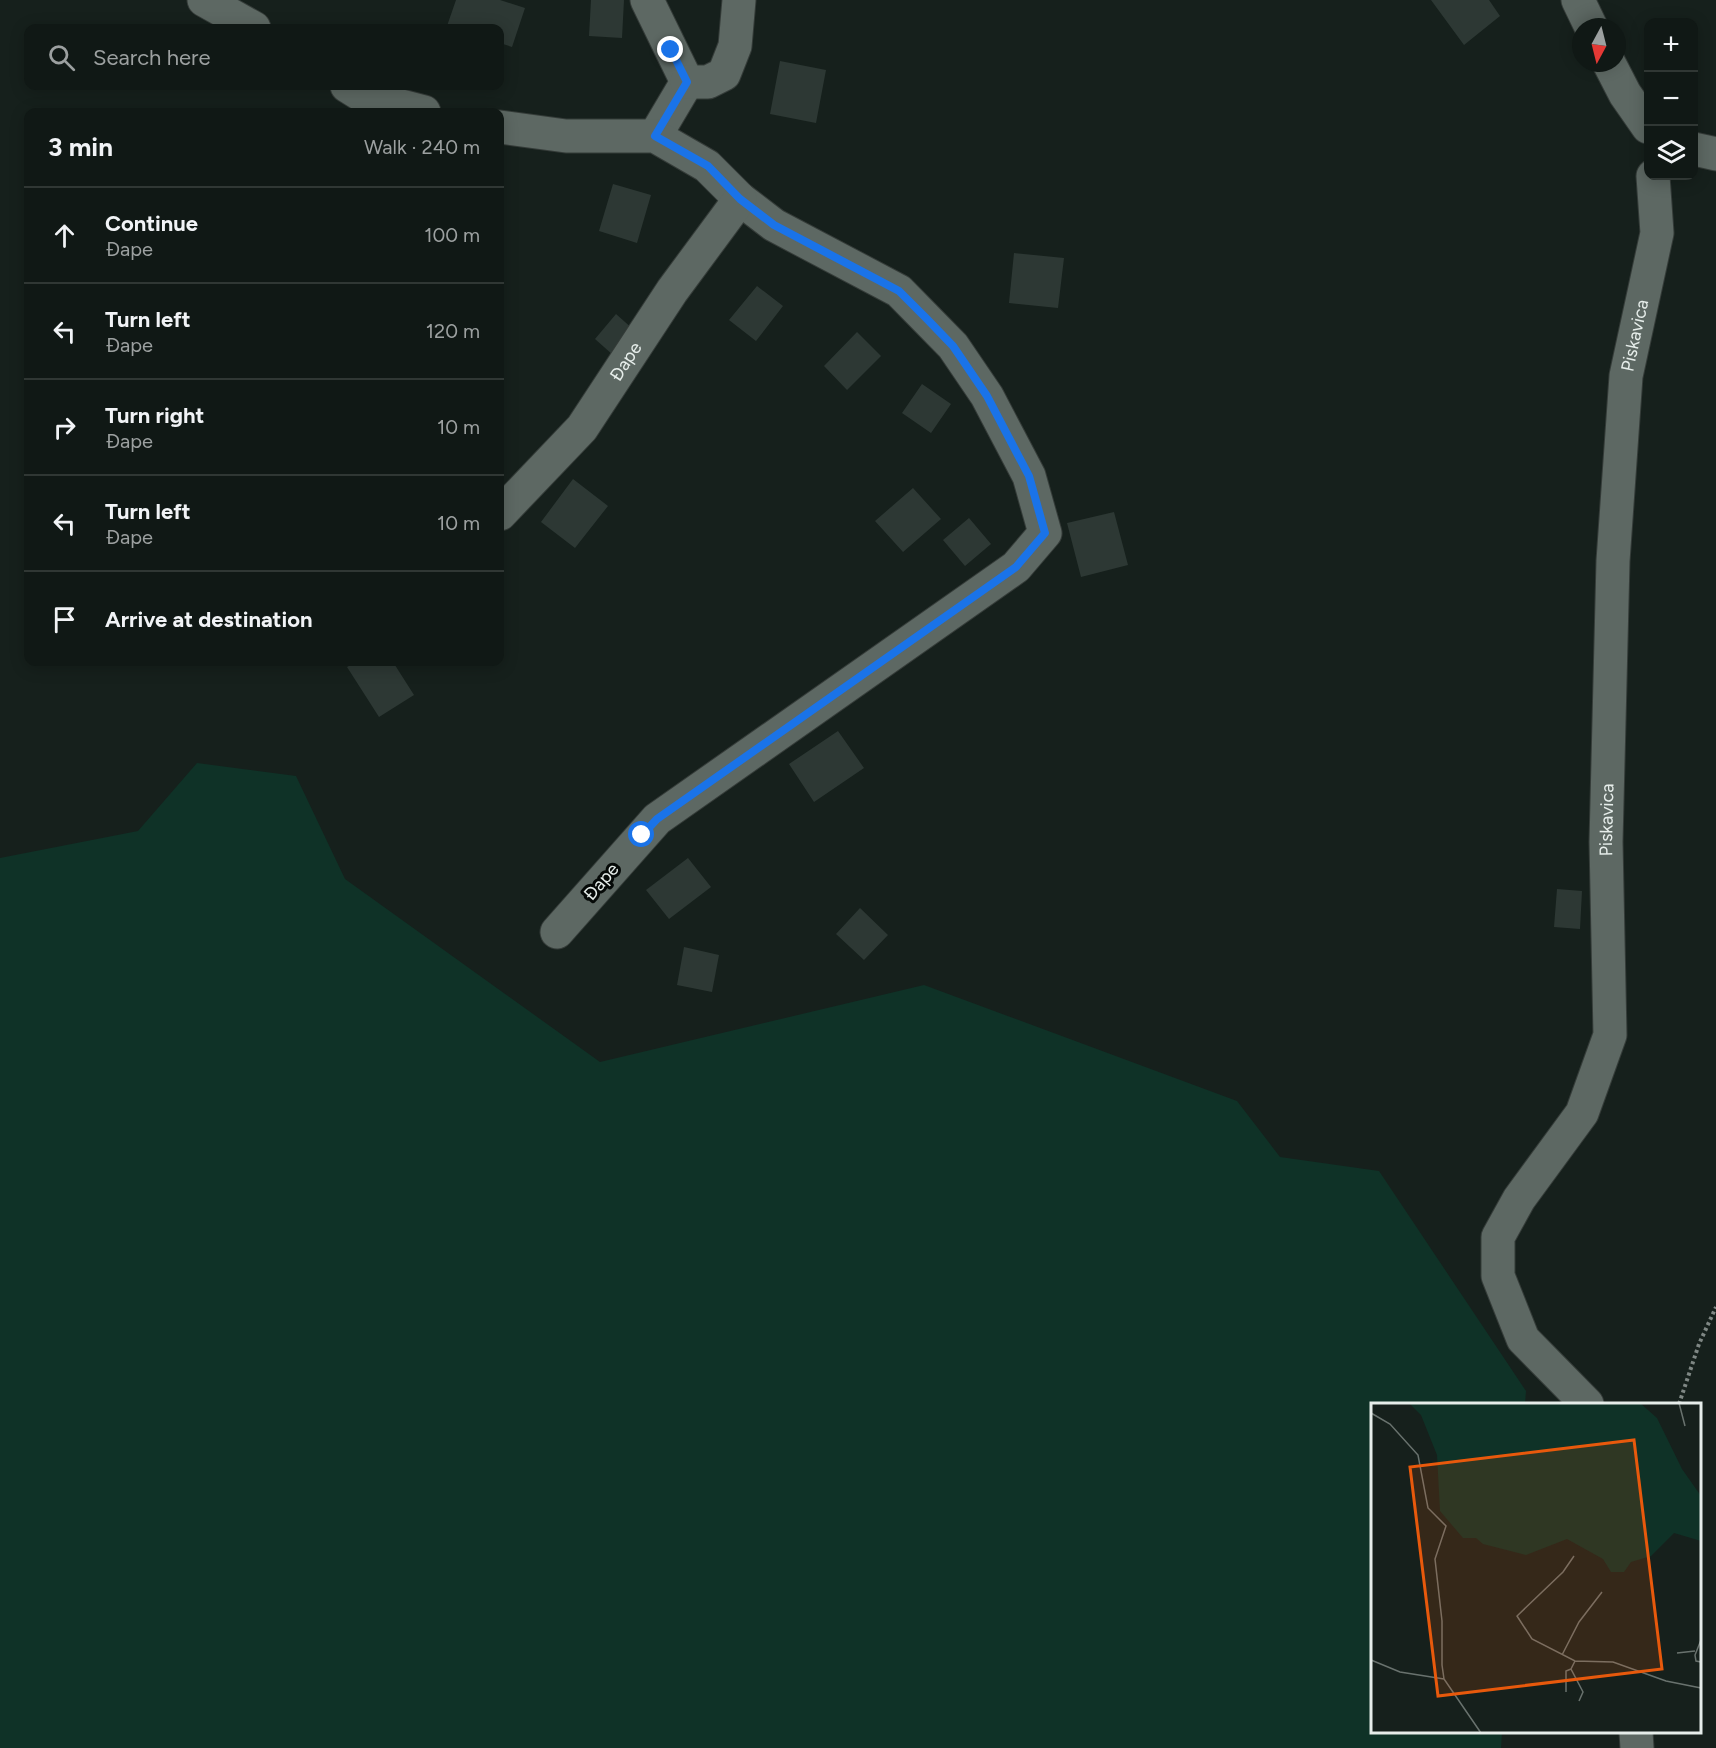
<!DOCTYPE html>
<meta charset="utf-8">
<style>
:root{--surface:#101815;--page:#19211e;--text:#f1f3f6;--muted:#9ca0a0;--line:#303734}
body{margin:0;font-family:Figtree,sans-serif;background:var(--page);color:var(--text)}
.controls{position:absolute;right:18px;top:18px;display:grid;overflow:hidden;border-radius:12px;box-shadow:0 3px 15px #0003}
.controls button{width:54px;height:54px;display:grid;place-items:center;padding:0;border:0;border-bottom:2px solid var(--line);background:var(--surface);color:var(--text);font:30px sans-serif}
.compass{position:absolute;left:1572px;top:18px;width:54px;height:54px;border-radius:50%;background:var(--surface);box-shadow:0 3px 15px #0003;rotate:187deg}
.stop{position:absolute;width:18px;height:18px;margin:-14px;border:4px solid #1a73e8;border-radius:50%;background:#fff}
.stop.end{background:#1a73e8;border-color:#fff;box-shadow:0 2px 6px #0008}
.list{margin:0;padding:0;list-style:none}
h2{display:flex;justify-content:space-between;align-items:center;height:78px;margin:0;padding:0 24px;font-size:26px}
h2 small{font-size:20px;font-weight:400;color:var(--muted)}
.list li{display:grid;grid-template-columns:39px 1fr auto;gap:18px;align-items:center;box-sizing:border-box;height:96px;padding:0 24px;border-top:2px solid var(--line)}
.list b{display:block;font-size:22px;white-space:nowrap}
.list p{margin:0;font-size:20px;white-space:nowrap;color:var(--muted)}
.list em{font-size:20px;font-style:normal;color:var(--muted)}
.icon{flex:none;width:33px;height:33px;fill:none;stroke:currentColor;stroke-width:2;stroke-linecap:round;stroke-linejoin:round}
.map{position:relative;flex:none;width:1716px;height:1748px;overflow:hidden}
.search{position:absolute;background:var(--surface);box-shadow:0 3px 15px #0003;left:24px;top:24px;width:480px;height:66px;display:flex;align-items:center;gap:15px;box-sizing:border-box;padding:0 21px;border-radius:12px;color:var(--muted);font-size:22px}
.panel{position:absolute;background:var(--surface);box-shadow:0 3px 15px #0003;left:24px;top:108px;width:480px;height:558px;border-radius:12px}
.map>svg:first-child{display:block}
.green{fill:#0f3227}
.building{fill:#2d3834}
.lines{fill:none;stroke-linecap:round;stroke-linejoin:round}
.minor-casing{stroke:#353c39;stroke-width:35}
.path{stroke:#7f8784;stroke-width:4;stroke-dasharray:3 3;stroke-linecap:butt}
.minor{stroke:#5d6863;stroke-width:33}
.route{stroke:#1a73e8;stroke-width:8}
.labels{text-anchor:middle;stroke-width:6;stroke-linejoin:round;paint-order:stroke}
.street-label{font-size:18px;fill:#e6edea;stroke:#050907}
.inset-road{fill:none;stroke:#69726e;stroke-width:1.5}
.view{fill:#e8590c;fill-opacity:0.15;stroke:#e8590c;stroke-width:3}
.inset-edge{fill:none;stroke:#e6edea;stroke-width:3}
</style>
<div class="map">
<svg width="1716" height="1748" viewBox="0 0 1716 1748">
<rect width="100%" height="100%" fill="#16201c"/>
<path class="green" d="M197,763L296,776L345,879L600,1062L924,985L1237,1101L1280,1157L1379,1171L1526,1391L1525,1404H1372V1732H1502L1501,1748H0V858L138,831Z"/>
<path class="building" d="M456,0H500L525,8L512,47L500,43V28L447,26Z
M591,0H624L622,38L589,36Z
M1431,0H1489L1500,16L1464,45Z
M780,61L826,70L816,123L770,114Z
M613,184L651,195L637,243L599,231Z
M1014,253L1064,258L1058,308L1009,303Z
M757,286L783,306L756,341L729,320Z
M616,314L634,330L613,355L595,339Z
M857,332L881,356L847,390L824,366Z
M922,384L951,404L931,433L902,413Z
M573,479L608,506L575,548L541,522Z
M913,488L941,519L903,552L875,521Z
M1114,512L1128,565L1081,577L1067,523Z
M969,518L991,544L965,566L943,540Z
M356,662H393L414,695L379,717L347,667Z
M838,731L864,768L814,802L789,764Z
M688,858L711,887L669,919L646,890Z
M1557,889L1582,891L1580,929L1554,927Z
M860,908L888,935L864,960L836,934Z
M684,947L719,955L712,992L677,985Z"/>
<g class="lines">
<defs>
<g id="minor">
<path d="M204,0L254,28"/>
<path d="M647,0L687,82L655,136"/>
<path d="M1578,0L1591,27"/>
<path d="M1609,63L1625,94L1648,127"/>
<path d="M687,82H708L724,74L735,46L739,0"/>
<path d="M347,86L363,96L424,112"/>
<path d="M500,127L566,136H655L707,166L740,199L774,225L899,291L953,346L987,396L1029,476L1045,533L1016,567L657,819L557,932"/>
<path d="M1694,149L1716,154"/>
<path id="s1" d="M500,514L582,428L672,291L740,199"/>
<path id="s2" d="M1587,1404L1523,1339L1498,1276V1237L1519,1199L1582,1113L1610,1035L1606,842L1613,561L1626,376L1657,233L1653,176"/>
<path d="M1636,1732L1637,1748"/>
</g>
</defs>
<use href="#minor" class="minor-casing"/>
<path class="path" d="M1679,1404L1699,1344L1716,1307"/>
<use href="#minor" class="minor"/>
</g>
<g class="lines">
<path class="route" d="M642,835L657,819L1016,567L1045,533L1029,476L987,396L953,346L926,318L899,291L774,225L740,199L708,166L655,136L687,82L671,50"/>
</g>
<g class="labels">
<g class="street-label">
<text dy="6" stroke="none"><textPath href="#s2" startOffset="1132">Piskavica</textPath></text>
<text dy="6" stroke="none"><textPath href="#s1" startOffset="198">Đape</textPath></text>
<text dy="6" stroke="none"><textPath href="#s2" startOffset="646">Piskavica</textPath></text>
<text transform="translate(601 882) rotate(-49)" y="6">Đape</text>
</g>
</g>
<g transform="translate(1371 1403)">
<rect width="330" height="330" fill="#16201c"/>
<path d="M38,0H269L286,15L311,66L330,93V138L303,130L280,153L260,159L253,169H240L232,156L196,136L155,152L112,141L105,135H92L69,108L66,52L50,12Z" fill="#0f3227"/>
<path class="inset-road" d="M308,0L314,23M0,10L19,21L47,52L57,105L75,123L64,156L71,218V262L73,276L110,330M203,153L192,169L146,213L161,236L204,258L242,259L295,278L330,285M330,237L324,252L325,258L330,259M306,250L324,248M191,252L208,219L231,189M0,257L29,269L73,276M204,258L200,266L212,289L208,298M195,289V268L200,266"/>
<path class="view" d="M263,37L291,266L67,293L39,64Z"/>
<rect width="330" height="330" class="inset-edge"/>
</g>
</svg>
<div class="controls">
<button>+</button>
<button>−</button>
<button><svg class="icon" aria-label="layers" viewBox="0 0 24 24"><path d="M12 4l9 5-9 5-9-5zM3 14l9 5 9-5"/></svg></button>
</div>
<svg class="compass" viewBox="-18 -18 36 36"><path d="M0-13l5 13h-10z" fill="#e53935"/><path d="M0 13l5-13h-10z" fill="#9ca0a0"/></svg>
<div class="stop" style="left:642px;top:835px"></div>
<div class="stop end" style="left:671px;top:50px"></div>
<div class="search"><svg class="icon" aria-label="search" viewBox="0 0 24 24"><circle cx="10" cy="10" r="6"/><path d="M15 15l6 6"/></svg>Search here</div>
<section class="panel">
<h2>3 min<small>Walk · 240 m</small></h2>
<ul class="list">
<li><svg class="icon" aria-label="ahead" viewBox="0 0 24 24"><path d="M12 20V5M6 11l6-6 6 6"/></svg><div><b>Continue</b><p>Đape</p></div><em>100 m</em></li>
<li><svg class="icon" aria-label="left" viewBox="0 0 24 24"><path d="M17 20v-9H6M10 6l-5 5 5 5"/></svg><div><b>Turn left</b><p>Đape</p></div><em>120 m</em></li>
<li><svg class="icon" aria-label="right" viewBox="0 0 24 24"><path d="M7 20v-9h11M14 6l5 5-5 5"/></svg><div><b>Turn right</b><p>Đape</p></div><em>10 m</em></li>
<li><svg class="icon" aria-label="left" viewBox="0 0 24 24"><path d="M17 20v-9H6M10 6l-5 5 5 5"/></svg><div><b>Turn left</b><p>Đape</p></div><em>10 m</em></li>
<li><svg class="icon" aria-label="arrive" viewBox="0 0 24 24"><path d="M6 21V4h12l-3 4 3 4H6"/></svg><div><b>Arrive at destination</b></div></li>
</ul>
</section>
</div>
